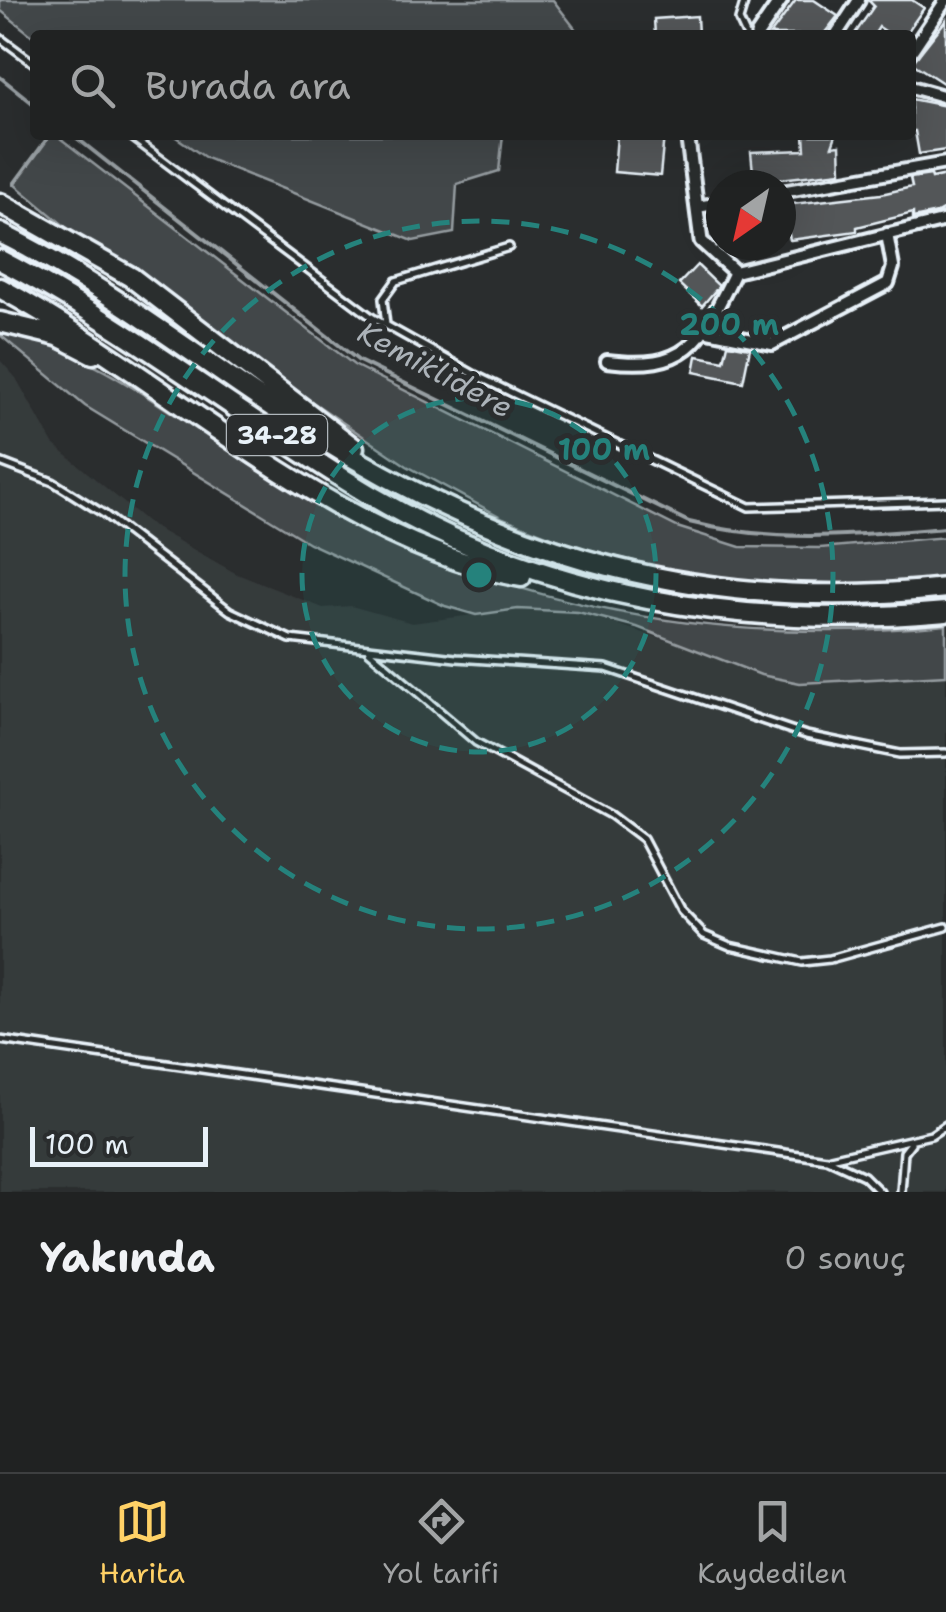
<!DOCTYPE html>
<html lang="tr">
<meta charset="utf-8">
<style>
:root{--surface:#202222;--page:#282a2a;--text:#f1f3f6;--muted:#a2a4a5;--line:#3d3f40;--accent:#ffd166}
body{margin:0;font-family:"Shantell Sans",sans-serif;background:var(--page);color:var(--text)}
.compass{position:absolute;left:706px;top:170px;width:90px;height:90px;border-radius:50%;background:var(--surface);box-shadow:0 10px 40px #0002;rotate:214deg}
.scale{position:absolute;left:30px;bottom:25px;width:178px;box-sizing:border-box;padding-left:10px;border:5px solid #e8f1f8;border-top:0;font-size:28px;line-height:35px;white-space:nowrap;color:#e8f1f8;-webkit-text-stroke:8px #2a2d2e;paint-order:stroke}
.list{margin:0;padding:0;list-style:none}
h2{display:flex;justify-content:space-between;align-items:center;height:130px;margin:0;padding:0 40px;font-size:42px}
h2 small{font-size:32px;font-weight:400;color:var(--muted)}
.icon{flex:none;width:55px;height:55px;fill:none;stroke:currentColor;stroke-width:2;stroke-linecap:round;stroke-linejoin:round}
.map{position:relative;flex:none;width:946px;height:1192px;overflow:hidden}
.search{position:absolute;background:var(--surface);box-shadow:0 10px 40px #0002;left:30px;right:30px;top:30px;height:110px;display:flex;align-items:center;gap:25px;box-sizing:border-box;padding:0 35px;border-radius:10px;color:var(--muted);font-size:38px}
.sheet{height:280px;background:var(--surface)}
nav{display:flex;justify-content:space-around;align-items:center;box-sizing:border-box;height:140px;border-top:2px solid var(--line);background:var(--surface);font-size:28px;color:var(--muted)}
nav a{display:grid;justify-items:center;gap:5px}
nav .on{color:var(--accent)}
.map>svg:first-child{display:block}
.built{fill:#363a3b}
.green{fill:#424648;stroke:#959ca0;stroke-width:2.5}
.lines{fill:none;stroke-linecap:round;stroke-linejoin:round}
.stream{stroke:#989fa3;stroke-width:4}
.building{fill:#535759;stroke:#e8f1f8;stroke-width:2.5}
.service-casing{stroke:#e8f1f8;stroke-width:12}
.minor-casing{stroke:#e8f1f8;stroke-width:18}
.tertiary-casing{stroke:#e8f1f8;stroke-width:19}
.motorway-casing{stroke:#e8f1f8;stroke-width:25}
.service{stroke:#2a2d2e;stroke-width:5}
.minor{stroke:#2a2d2e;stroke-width:10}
.tertiary{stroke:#2a2d2e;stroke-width:11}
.motorway{stroke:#2a2d2e;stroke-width:18}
.ring{fill:none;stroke:#25827c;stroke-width:5;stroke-dasharray:18 12}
.labels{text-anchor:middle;stroke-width:10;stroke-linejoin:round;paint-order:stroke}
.shield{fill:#2a2d2e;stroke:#afb6bb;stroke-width:2.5}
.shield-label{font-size:25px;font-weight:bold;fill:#e8f1f8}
.water-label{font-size:30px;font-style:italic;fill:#acb3b9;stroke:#2a2d2e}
.centre{fill:#25827c;stroke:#2a2d2e;stroke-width:5}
.ring-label{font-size:30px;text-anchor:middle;font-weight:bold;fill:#25827c;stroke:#2a2d2e;stroke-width:10;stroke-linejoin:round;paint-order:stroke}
</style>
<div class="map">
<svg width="946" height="1192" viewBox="0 0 946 1192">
<rect width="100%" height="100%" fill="#2a2d2e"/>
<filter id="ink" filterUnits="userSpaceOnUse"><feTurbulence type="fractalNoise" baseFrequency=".01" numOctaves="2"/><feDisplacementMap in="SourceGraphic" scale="20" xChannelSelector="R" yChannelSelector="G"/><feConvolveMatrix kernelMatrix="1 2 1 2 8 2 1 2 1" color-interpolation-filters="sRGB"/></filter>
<g filter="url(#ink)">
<path class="built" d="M0,360L16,378L53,444L152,526L237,574L323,608L351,606L412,623L518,609L578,612L800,683L946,675V1192H0Z"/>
<path class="green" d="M0,0H553L580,35L35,38L0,10Z
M50,135H56L354,365L677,527L740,547L820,548L946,537V578L873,584L716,580L582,549L503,518L407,466L249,359L141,271L73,233L14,184Z
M173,135H503L499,171L457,184L454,233L413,241L206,158Z
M0,330C103,353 182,424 271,478C481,603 703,649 946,625V675L800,683L761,675L637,627L578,612L518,609L476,615L445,606L309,543L85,406L0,335Z"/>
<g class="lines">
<path class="stream" d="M0,77L35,105
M73,135L359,361L689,522C776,544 858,535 946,528
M14,184L50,135"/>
</g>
<path class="building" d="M796,0H814L838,16L823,35H770Z
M868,0H912L924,8L905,35H891L879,27L874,35H854L874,6Z
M697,16L698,35H655L654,19Z
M946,20V85L912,63Z
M911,99L946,106V150L919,154L915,131H911Z
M617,135H664L660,176L614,172Z
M804,135H836L832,146L840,145L841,172L754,182L751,152L805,150Z
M931,175L932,178L946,175V208L937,213L913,218V213L857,227V231L790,240L783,205L881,194L912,187L910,178Z
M697,265L719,286L702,306L679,284Z
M728,344L750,348L743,382L694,372L697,356L724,361Z"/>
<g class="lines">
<defs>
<path id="service" d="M745,0L739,20L746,35
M0,38L35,64
M129,135L373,318L477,376L749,507L946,501
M386,325L383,299L396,281L509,247
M0,462L53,482L104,514L230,611L290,639L456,658L606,668L806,735L900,754L946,753
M369,651L476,742L611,815L643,839L681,911L704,935L730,946L802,962L830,959L946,927
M0,1040L827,1159L864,1176L880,1192
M830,1158L931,1135L946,1125
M901,1192L904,1152L911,1143"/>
<path id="minor" d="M836,35L859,0
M911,52L946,0
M911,87L946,97
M781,192L946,163
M697,207L721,203
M703,330L772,344L888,283L893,267L887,234
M607,361C690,371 701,341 735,272L946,220"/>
<path id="tertiary" d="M757,35L781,0
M691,135L688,140L701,241L735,272"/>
<path id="motorway" d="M0,203L131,277L354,448
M0,233C112,288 208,367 312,433C513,560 709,614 946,588
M0,260C130,328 245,420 370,495C546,599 745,630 946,612
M0,288C165,377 336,544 521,577
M0,322L58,336L93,354"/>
</defs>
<use href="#service" class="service-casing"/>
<use href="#minor" class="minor-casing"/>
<use href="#tertiary" class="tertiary-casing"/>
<use href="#motorway" class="motorway-casing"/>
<use href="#service" class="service"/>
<use href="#minor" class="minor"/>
<use href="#tertiary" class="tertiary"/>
<use href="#motorway" class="motorway"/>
</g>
</g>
<circle cx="479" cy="575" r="177" fill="#25827c" fill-opacity=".12"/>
<g class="ring">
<circle cx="479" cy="575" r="177"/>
<circle cx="479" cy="575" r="354"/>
</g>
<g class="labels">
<rect class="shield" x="227" y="415" width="100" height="40" rx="8"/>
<g class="shield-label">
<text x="277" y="444">34-28</text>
</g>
<g class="water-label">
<text transform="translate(435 370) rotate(28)" y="10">Kemiklidere</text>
</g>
</g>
<circle cx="479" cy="575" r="15" class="centre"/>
<g class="ring-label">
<text x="729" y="335">200 m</text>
<text x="604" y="460">100 m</text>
</g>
</svg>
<svg class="compass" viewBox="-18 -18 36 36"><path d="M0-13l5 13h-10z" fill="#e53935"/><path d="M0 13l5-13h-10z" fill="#a2a4a5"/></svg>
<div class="scale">100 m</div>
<div class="search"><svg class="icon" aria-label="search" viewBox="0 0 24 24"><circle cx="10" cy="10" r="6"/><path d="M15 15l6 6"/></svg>Burada ara</div>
</div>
<section class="sheet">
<h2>Yakında<small>0 sonuç</small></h2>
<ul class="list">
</ul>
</section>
<nav>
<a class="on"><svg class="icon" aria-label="map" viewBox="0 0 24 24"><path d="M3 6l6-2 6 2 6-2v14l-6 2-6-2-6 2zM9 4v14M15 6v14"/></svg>Harita</a>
<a><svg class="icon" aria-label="directions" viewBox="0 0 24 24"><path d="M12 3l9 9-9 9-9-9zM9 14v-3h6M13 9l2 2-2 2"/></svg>Yol tarifi</a>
<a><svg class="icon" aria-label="saved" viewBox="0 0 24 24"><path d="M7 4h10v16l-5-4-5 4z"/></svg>Kaydedilen</a>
</nav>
